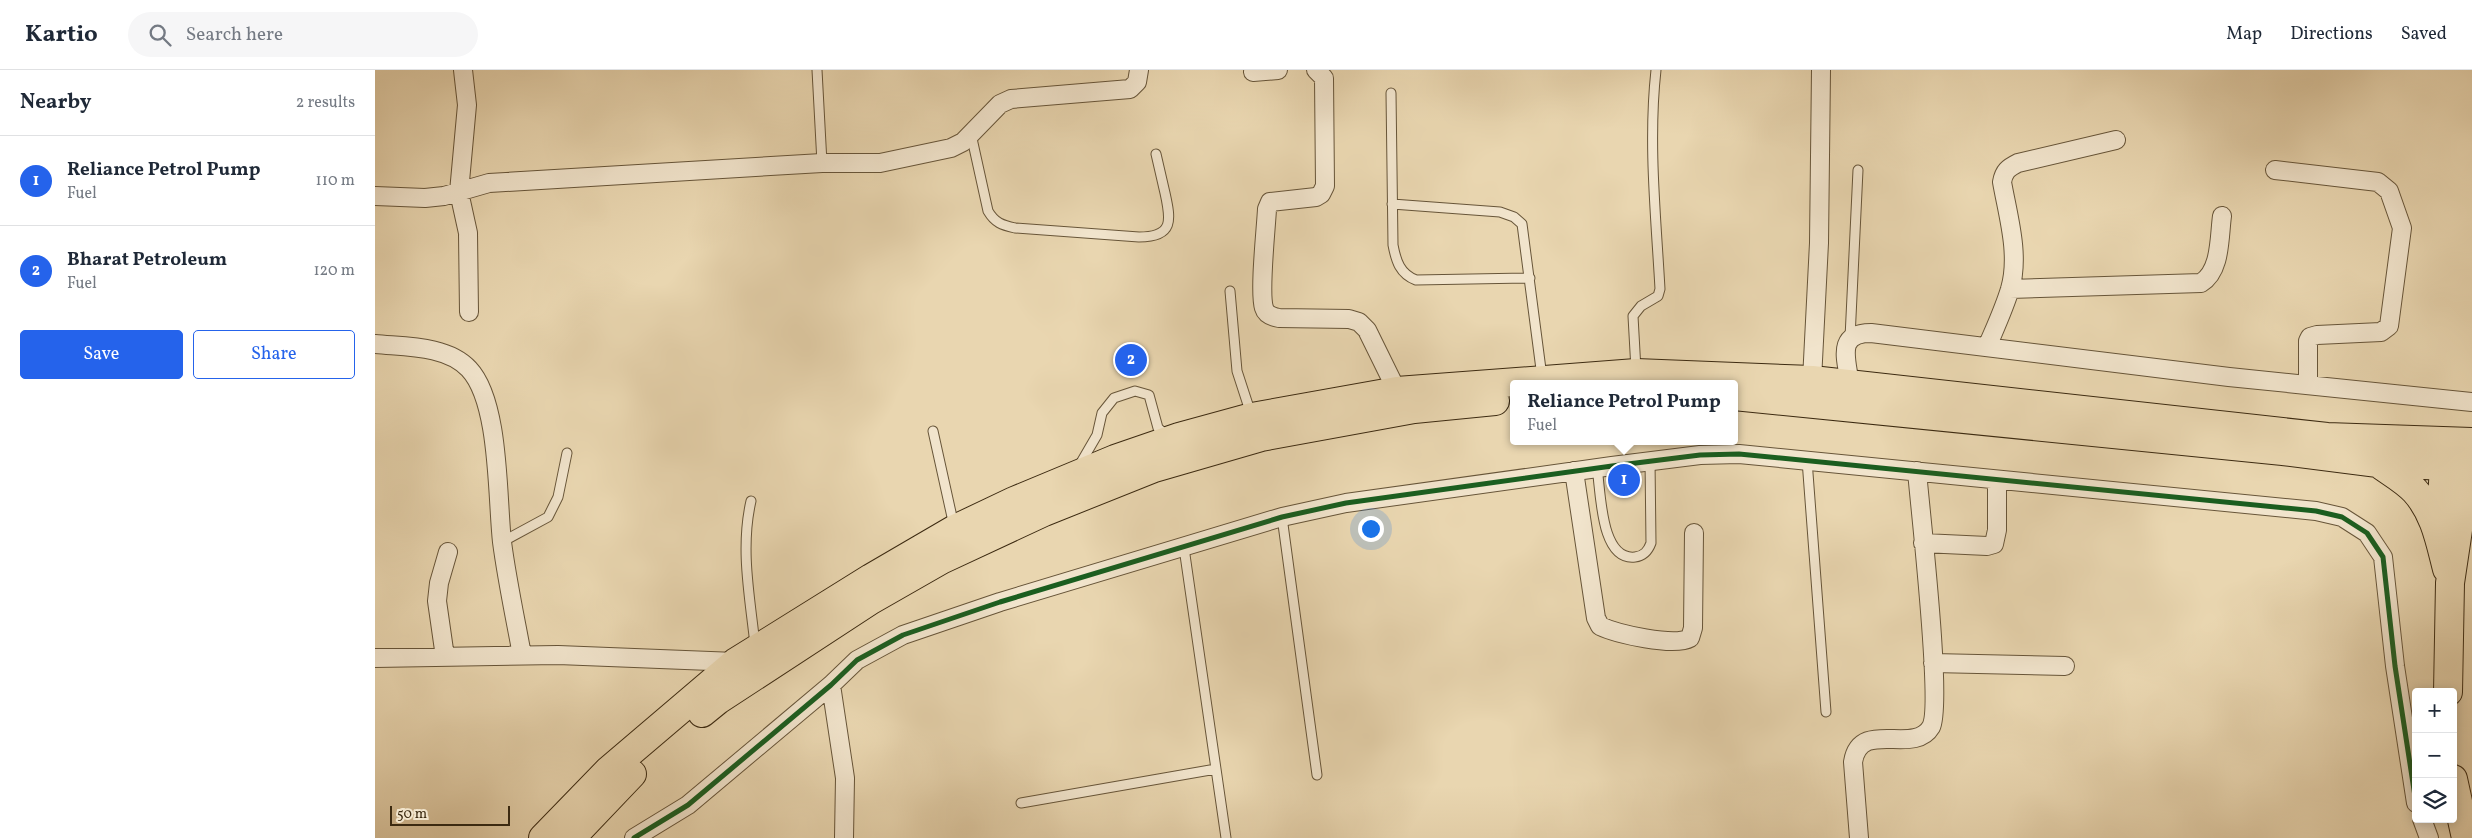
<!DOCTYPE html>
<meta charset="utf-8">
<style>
:root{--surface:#fff;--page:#f6f6f7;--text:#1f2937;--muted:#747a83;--line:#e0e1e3;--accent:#2563eb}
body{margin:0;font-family:Vollkorn,serif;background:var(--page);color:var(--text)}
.controls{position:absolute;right:15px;bottom:15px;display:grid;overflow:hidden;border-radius:5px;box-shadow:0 2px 12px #0003}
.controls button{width:45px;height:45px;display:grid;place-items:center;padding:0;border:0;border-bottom:1px solid var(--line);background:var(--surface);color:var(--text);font:25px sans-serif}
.scale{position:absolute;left:15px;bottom:12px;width:120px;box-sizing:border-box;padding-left:5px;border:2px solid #3c2a11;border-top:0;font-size:14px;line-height:18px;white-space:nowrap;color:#3c2a11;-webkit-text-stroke:4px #f1e4cc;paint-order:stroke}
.you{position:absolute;left:995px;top:458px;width:18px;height:18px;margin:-12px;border:4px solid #fff;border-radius:50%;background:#1a73e8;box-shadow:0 0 0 8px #1a73e833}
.badge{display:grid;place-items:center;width:32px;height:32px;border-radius:50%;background:var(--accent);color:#fff;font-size:16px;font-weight:700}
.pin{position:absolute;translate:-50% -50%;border:2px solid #fff;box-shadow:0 1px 5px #0006}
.popup{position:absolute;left:1135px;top:310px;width:228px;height:65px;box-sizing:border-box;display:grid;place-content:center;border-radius:5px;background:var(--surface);filter:drop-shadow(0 1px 4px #0005);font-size:16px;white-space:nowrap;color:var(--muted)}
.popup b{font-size:19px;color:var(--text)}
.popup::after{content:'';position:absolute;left:50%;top:100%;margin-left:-10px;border:10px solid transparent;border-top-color:var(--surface)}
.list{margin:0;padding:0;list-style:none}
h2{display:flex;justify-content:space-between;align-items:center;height:65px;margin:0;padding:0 20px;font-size:21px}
h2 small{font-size:16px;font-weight:400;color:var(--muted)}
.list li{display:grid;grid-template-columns:32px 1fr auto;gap:15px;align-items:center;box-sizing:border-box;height:90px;padding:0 20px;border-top:1px solid var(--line)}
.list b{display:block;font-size:19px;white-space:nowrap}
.list p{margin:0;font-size:16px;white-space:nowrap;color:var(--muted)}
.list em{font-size:16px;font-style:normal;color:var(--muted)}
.actions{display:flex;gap:10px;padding:15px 20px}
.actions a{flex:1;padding:11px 0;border:1px solid var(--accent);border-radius:5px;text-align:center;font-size:18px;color:var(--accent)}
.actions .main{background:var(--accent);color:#fff}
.icon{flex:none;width:28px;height:28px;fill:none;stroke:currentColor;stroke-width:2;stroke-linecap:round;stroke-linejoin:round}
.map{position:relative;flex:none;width:2097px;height:768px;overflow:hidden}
header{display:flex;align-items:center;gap:30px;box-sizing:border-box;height:70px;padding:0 25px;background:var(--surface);border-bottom:1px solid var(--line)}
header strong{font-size:24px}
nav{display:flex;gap:28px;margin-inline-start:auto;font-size:18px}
.search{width:350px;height:45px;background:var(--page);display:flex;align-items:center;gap:12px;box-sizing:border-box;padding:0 18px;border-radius:28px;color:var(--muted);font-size:19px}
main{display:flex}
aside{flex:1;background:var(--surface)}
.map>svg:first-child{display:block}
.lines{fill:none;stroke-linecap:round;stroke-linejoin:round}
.service-casing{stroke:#675539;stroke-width:11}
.minor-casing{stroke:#675539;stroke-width:20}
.trunk-casing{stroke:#3c2a11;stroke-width:30}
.service{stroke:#f1e4cc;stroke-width:9}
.minor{stroke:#f1e4cc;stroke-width:18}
.trunk{stroke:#e9d6b0;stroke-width:28}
.cycleway-casing{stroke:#f1e4cc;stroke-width:8}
.cycleway{stroke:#1b5e20;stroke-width:5}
</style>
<header>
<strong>Kartio</strong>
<div class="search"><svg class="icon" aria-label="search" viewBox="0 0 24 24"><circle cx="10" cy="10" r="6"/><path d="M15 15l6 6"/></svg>Search here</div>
<nav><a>Map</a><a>Directions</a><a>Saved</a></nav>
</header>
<main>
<aside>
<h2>Nearby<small>2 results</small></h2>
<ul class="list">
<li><span class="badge">1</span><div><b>Reliance Petrol Pump</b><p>Fuel</p></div><em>110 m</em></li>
<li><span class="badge">2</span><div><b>Bharat Petroleum</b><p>Fuel</p></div><em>120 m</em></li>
</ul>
<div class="actions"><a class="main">Save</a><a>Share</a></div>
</aside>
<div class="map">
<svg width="2097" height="768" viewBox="0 0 2097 768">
<rect width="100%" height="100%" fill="#e9d6b0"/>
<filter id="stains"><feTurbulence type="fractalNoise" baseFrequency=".004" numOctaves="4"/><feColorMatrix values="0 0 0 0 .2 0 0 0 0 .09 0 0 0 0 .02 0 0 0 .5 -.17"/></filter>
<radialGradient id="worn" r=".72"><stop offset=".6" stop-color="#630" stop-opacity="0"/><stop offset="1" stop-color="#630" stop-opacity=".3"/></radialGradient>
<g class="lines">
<defs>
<path id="service" d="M442,0L447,93
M1016,23L1018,175C1021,191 1025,204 1041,210L1155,208
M596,64L613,141C620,153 627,155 640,158L764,167C799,167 796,150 790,123C787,110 784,97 781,84
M1017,134L1125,142L1139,147L1147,154L1167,307
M855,221L862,301L876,344
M1475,268L1483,100
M1261,300L1258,246L1266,236L1283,226L1285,219C1281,147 1273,72 1281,0
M558,361L579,456
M1432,390L1451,642
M704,396L722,365L727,343L739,328L760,321L774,325L783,358L794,367
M1222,398C1226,421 1225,491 1260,487C1269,486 1273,481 1276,473L1275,391
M376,431C365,479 375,527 380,575
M907,447L942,705
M127,472L173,447L183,427L192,383
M809,478L851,768
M646,733L841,699"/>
<path id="minor" d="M88,0L92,35L84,122L93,163L94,242
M941,0L949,8L950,116L946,124L941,127L895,132L892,139C891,159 884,222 889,238C891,245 898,247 904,248L974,249L984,252L992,260L1022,321
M878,2L903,0
M1900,100L2003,112L2014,121L2027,158L2014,256L2006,262L1942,265L1935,267L1933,271V315
M0,126L50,128L69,126L114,113L447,93H505L576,78L588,72L625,34L636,29L755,19L762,12L764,0
M1635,219L1826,213C1846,201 1844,168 1847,146
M0,274C29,277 72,275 94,299C125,332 122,427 127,472C132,510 140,547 147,585
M1612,277C1620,258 1629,239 1635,219C1645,185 1633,146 1627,112C1629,101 1633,98 1643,93L1741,70
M1437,310L1444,173L1446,0
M1475,315C1472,290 1460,263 1496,263L1854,307L2097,332
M1199,401L1221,548L1225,556C1242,564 1299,577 1315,568L1318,558L1319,463
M1548,473L1612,476L1619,474L1622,460V410
M70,587L62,531L64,513L73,482
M0,588L183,585L361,592
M1558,593L1690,596
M456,615L470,708L469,768
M2047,749L2054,768
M259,768L313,735L456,615L482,590L528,565L625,532L907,447L971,433L1237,396L1325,385L1364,384L1941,441L1967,447L1992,463L2008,487L2020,596L2041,733
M1484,768L1478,692C1485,648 1539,686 1556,657C1568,635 1545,439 1542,401"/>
<path id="trunk" d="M1359,326L1908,381L2003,393L2097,397
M2070,377L2067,431L2070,464
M2003,393C2015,402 2030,410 2040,421C2060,443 2065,472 2072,499
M2073,622L2075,513L2095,380
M327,643L343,630L496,530L566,490L669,442L779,398L886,367L1039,339L1120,331
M2078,709L2091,768
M168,768L233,701L361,592L496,508L580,459L639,431L740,389L804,367L877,347L1022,321L1261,303L1437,310L1952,367L2097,372
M196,768L257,704"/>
</defs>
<use href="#service" class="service-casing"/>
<use href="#minor" class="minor-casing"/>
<use href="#trunk" class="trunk-casing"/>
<use href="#service" class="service"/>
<use href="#minor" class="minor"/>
<use href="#trunk" class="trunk"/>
<defs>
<path id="cycleway" d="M259,768L313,735L456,615L482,590L528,565L625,532L907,447L971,433L1237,396L1325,385L1364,384L1941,441L1967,447L1992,463L2008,487L2020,596L2041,733"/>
</defs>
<use href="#cycleway" class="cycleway-casing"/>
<use href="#cycleway" class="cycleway"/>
</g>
<rect width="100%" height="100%" filter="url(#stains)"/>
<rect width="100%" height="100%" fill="url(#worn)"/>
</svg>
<div class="controls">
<button>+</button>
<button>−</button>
<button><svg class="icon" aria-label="layers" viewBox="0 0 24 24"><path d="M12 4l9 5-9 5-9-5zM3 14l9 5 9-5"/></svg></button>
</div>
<div class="scale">50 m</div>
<div class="you"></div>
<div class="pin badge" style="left:1249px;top:410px">1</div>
<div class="popup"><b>Reliance Petrol Pump</b>Fuel</div>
<div class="pin badge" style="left:756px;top:290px">2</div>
</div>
</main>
